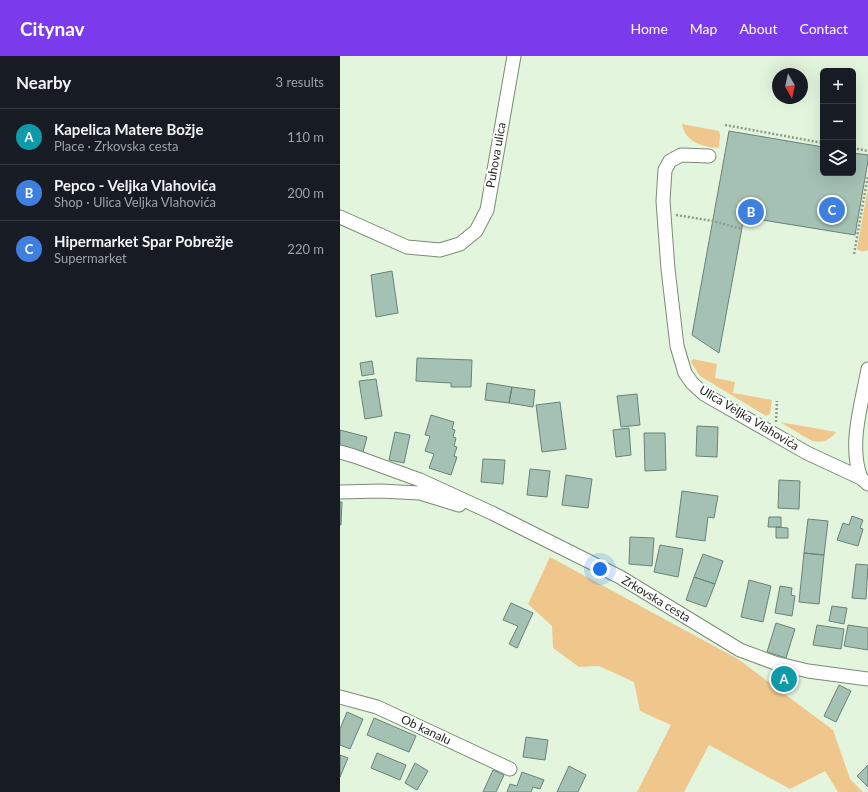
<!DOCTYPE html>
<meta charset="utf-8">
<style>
:root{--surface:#171b24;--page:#20242c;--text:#f1f3f6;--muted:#9ea1a6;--line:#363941;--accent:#7c3aed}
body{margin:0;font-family:Lato,sans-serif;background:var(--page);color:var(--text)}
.controls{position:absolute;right:12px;top:12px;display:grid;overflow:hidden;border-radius:6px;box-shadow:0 4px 16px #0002}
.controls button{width:36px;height:36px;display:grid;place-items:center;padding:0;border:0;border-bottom:1px solid var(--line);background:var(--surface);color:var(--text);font:20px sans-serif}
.compass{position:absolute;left:432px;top:12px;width:36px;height:36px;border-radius:50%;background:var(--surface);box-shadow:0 4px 16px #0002;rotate:171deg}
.you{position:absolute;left:260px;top:513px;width:14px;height:14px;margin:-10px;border:3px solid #fff;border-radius:50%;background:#1a73e8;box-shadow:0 0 0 6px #1a73e833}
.badge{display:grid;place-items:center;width:26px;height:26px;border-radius:50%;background:var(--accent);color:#fff;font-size:13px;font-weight:700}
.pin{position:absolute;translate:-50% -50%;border:2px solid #fff;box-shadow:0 1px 4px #0006}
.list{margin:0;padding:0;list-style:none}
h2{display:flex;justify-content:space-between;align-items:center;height:52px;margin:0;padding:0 16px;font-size:17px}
h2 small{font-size:13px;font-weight:400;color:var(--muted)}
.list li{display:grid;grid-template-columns:26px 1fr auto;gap:12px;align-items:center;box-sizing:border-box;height:56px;padding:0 16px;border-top:1px solid var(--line)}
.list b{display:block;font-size:15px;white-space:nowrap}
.list p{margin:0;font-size:13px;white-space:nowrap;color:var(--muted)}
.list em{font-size:13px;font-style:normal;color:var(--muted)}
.icon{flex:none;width:22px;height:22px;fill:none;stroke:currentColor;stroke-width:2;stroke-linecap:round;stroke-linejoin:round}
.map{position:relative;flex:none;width:528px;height:736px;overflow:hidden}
header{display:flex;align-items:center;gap:24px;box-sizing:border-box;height:56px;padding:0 20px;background:var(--accent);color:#fff}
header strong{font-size:19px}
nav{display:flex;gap:22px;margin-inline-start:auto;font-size:14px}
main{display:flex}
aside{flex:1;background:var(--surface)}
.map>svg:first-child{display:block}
.green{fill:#efc68b}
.building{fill:#a4c1b4;stroke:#678377}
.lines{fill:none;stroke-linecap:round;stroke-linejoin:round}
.minor-casing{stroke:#7b8b75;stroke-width:15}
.path{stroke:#8e9b8a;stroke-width:2.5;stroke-dasharray:2 2;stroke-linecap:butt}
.minor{stroke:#fff;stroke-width:13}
.labels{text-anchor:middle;stroke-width:4;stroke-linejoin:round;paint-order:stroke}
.street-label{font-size:12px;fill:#222920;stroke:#fff}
</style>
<header>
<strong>Citynav</strong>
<nav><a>Home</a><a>Map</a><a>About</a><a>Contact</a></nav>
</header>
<main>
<aside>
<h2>Nearby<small>3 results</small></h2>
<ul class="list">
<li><span class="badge" style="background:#0f9aa8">A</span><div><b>Kapelica Matere Božje</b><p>Place · Zrkovska cesta</p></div><em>110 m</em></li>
<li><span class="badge" style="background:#3f7fe0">B</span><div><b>Pepco - Veljka Vlahovića</b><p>Shop · Ulica Veljka Vlahovića</p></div><em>200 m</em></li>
<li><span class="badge" style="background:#3f7fe0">C</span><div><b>Hipermarket Spar Pobrežje</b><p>Supermarket</p></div><em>220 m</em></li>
</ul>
</aside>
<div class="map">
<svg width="528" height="736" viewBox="0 0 528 736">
<rect width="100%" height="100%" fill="#e4f5de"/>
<path class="green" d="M342,68L379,75L380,79L379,92C363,91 345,86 342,68Z
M528,131V194C524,196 520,196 517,193Z
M353,303L377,308L375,322L395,326L393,337L432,344L430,358L426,360L360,320L352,308L351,305Z
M440,366L496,376C489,385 482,387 472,385Z
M210,501L398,603L493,674L510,723L523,736H498L485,715L450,733L369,689L344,736H297L331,669L300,655L294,626L259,610L239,611L213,592L212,570L188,548Z"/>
<path class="building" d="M389,75L483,91V117H513V97L528,99V105L515,179L404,161L379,297L352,279Z
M52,215L58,257L36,261L31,219Z
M77,302L132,304L131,331H111V327L76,325Z
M32,305L34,318L22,320L20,307Z
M36,323L42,360L25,363L19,325Z
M147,327L172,331L169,347L145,344Z
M172,331L195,334L193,351L169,347Z
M297,338L300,369L281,371L277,340Z
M220,346L226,393L202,396L196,349Z
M91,359L114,366L112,373L115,374L113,381L116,382L114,390L117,391L114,400L117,401L111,419L89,412L94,398L85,395L90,380L85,379Z
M357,370L378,371L377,401L356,400Z
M289,372L291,399L276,401L273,374Z
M0,374L27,381L23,396L0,390Z
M55,376L70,379L64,407L49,404Z
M304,377H325L326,414L305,415Z
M143,403L165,404L163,428L141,426Z
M190,413L210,415L207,441L187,439Z
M226,419L252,423L248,452L222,449Z
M439,424L460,425L459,453L438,452Z
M342,435L378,440L374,462L368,461L365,485L336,481Z
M0,446H2L1,469H0Z
M512,460L523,464L520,472L523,473L518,490L497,484L503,467L509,469Z
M429,461H441V471H428Z
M468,463L488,465L484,499L464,497Z
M436,471L448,472V482H436Z
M290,481L314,482L312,510L289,508Z
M320,489L343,493L338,521L314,516Z
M464,497L484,499L479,548L459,546Z
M363,498L383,505L375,528L354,521Z
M516,508L528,509L526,543L512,542Z
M354,521L375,528L366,551L346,544Z
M409,524L431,530L423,566L401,561Z
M440,530L452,532L451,539L455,540L452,560L435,557Z
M171,547L193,557L177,592L169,588L178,570L163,564Z
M492,550L507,552L504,568L489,565Z
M436,567L455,573L446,602L427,596Z
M477,569L504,573L501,593L473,589Z
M508,569L528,572V594L504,590Z
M442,621L447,623L446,627L441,624Z
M499,629L511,635L496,666L484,660Z
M7,656L23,663L10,693L0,689V673Z
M34,662L76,680L69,696L27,679Z
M186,681L208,684L205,704L183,701Z
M37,697L66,709L60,724L31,712Z
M0,699L8,702L0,721Z
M75,707L88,715L77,734L65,727Z
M528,709V731L517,720Z
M229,710L246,719L238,736H217Z
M153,714L164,719L156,736H143Z
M182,716L204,724L200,733L193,731L191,736H167L170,728L177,730Z"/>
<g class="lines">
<defs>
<path id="minor" d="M369,100L341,99L330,105L325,114L323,145L328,213L337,290L345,317L352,327L364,338L467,397L521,422L528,428
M0,161L67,191L100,194L120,188L136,175L147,154L174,0
M0,396L14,400L80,424L152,457L280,521L400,594L435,607L468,615L528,623
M521,422C508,389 522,347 528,313
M0,436L40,435L80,437L119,449
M0,641L37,651L170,713"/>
</defs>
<use href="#minor" class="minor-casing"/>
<path class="path" d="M385,69L483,87
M513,92L528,95
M336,159L373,165L402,173
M514,198L528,119
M436,366L437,345"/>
<use href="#minor" class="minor"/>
</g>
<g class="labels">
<g class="street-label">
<text transform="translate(156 99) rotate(-80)" y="4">Puhova ulica</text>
<text transform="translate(409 362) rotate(31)" y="4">Ulica Veljka Vlahovića</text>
<text transform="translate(316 543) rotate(31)" y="4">Zrkovska cesta</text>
<text transform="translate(86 674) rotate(25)" y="4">Ob kanalu</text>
</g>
</g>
</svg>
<div class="controls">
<button>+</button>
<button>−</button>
<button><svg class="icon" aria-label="layers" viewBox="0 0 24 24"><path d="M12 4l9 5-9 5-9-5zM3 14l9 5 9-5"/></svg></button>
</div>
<svg class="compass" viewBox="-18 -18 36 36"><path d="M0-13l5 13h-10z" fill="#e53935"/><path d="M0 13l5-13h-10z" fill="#9ea1a6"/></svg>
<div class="you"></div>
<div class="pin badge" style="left:444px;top:623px;background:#0f9aa8">A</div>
<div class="pin badge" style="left:411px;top:156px;background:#3f7fe0">B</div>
<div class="pin badge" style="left:492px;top:154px;background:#3f7fe0">C</div>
</div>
</main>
